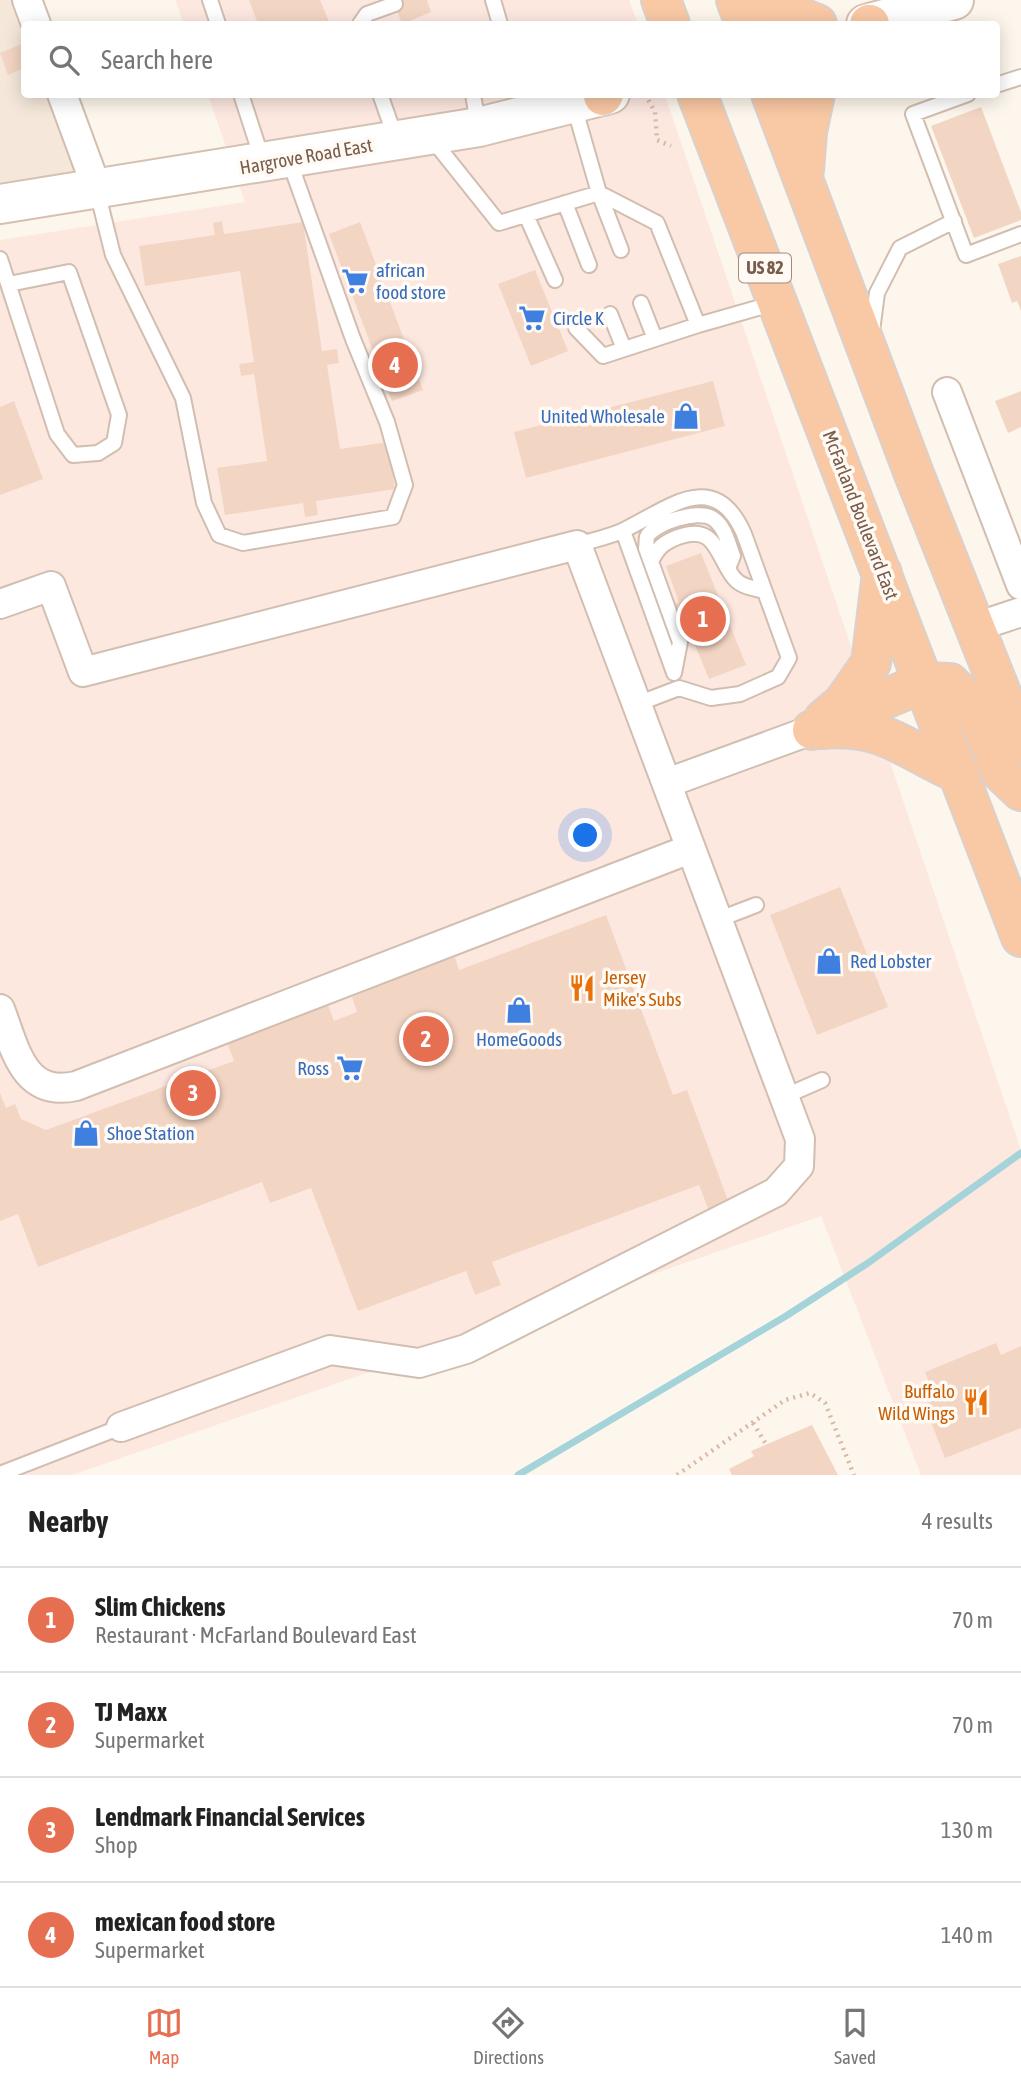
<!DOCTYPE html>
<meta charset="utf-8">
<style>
:root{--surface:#fff;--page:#f6f6f6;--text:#222;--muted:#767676;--line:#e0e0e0;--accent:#e76f51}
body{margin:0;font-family:"Asap Condensed",sans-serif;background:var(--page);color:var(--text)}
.you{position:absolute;left:586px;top:836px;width:24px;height:24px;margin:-18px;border:5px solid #fff;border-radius:50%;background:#1a73e8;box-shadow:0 0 0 10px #1a73e833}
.badge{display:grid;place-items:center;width:46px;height:46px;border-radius:50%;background:var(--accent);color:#fff;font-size:23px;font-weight:700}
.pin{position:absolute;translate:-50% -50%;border:4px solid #fff;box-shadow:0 2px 7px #0006}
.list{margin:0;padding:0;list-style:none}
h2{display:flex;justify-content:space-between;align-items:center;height:91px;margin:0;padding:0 28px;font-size:30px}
h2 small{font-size:23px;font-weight:400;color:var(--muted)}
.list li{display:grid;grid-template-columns:46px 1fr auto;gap:21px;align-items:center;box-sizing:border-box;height:105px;padding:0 28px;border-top:2px solid var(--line)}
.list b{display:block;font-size:26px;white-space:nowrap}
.list p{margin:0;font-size:23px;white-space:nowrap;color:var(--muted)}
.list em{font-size:23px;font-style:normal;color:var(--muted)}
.icon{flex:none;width:38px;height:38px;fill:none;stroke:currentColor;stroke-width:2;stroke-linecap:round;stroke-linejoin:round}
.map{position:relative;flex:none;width:1021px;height:1475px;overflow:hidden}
.search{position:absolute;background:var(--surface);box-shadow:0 4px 18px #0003;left:21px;right:21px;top:21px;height:77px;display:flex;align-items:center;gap:18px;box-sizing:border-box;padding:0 24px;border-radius:7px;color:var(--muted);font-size:26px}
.sheet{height:511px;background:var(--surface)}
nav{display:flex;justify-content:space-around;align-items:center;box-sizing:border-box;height:98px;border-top:2px solid var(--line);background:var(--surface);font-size:19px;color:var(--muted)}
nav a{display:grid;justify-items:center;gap:4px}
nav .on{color:var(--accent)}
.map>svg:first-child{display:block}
.residential{fill:#f5e8da}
.commercial{fill:#fde8e0}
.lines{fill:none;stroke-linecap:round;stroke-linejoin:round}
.stream{stroke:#a5d3da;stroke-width:7}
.building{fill:#f3d5c3}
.service-casing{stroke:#d1beb0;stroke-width:18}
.minor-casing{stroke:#d1beb0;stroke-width:32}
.secondary-casing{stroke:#d6c0b0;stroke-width:42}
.trunk-casing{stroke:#dad1cd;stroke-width:42}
.path{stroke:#d9b8a5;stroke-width:4.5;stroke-dasharray:2 5;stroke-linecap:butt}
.service{stroke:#fff;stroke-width:14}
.minor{stroke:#fff;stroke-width:28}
.secondary{stroke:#fff;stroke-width:38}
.trunk{stroke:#f9c8a4;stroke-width:38}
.labels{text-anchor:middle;stroke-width:7;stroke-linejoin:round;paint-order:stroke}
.shield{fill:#fffaf3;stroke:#a28b7f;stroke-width:2}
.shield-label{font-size:18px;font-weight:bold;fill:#7a5c4d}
.street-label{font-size:19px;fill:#7a5c4d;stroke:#fffaf3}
.shop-label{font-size:19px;fill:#366cbe;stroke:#fffaf3;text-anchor:start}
.food-label{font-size:19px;fill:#c56008;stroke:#fffaf3;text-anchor:start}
</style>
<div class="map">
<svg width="1021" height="1475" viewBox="0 0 1021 1475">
<rect width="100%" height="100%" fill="#fdf6ec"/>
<path class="residential" d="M0,0H25L24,94L61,95L97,189L0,208Z"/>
<path class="commercial" d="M175,0H629L638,24H184Z
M208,95H665L1021,1150V1475H921L821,1216L72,1475H0V240L245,202Z"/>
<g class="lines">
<path class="stream" d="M518,1475L786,1316L868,1263L1021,1153"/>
</g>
<path class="building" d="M249,0H320L330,24H258Z
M393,0H427L431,12L402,24Z
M24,43V68L8,75L0,53Z
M981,107L1021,212V220L974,238L931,126Z
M222,221L224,234L303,222L322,351L337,349L339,363L327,365L340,449L388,442L395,489L316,501L318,515L305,517L303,503L225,515L217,468L267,461L254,374L241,376L239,364L254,362L240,271L145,286L139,246L215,235L213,223Z
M360,222L423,390L392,401L329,234Z
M1021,256V311L1017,301L1012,303L998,264Z
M535,270L568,351L531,366L498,284Z
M713,381L725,426L526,478L514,432Z
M1021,391V427L1008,433L995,401Z
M14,401L43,479L0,495V407Z
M701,553L746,665L709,679L690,633L683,635L672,605L679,603L666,566Z
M840,887L888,1007L817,1035L770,915Z
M606,915L673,1095L687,1090L729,1203L709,1211L699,1185L492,1262L501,1285L475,1295L466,1271L358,1311L311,1188L270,1203L262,1182L38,1267L18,1214L0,1221V1093L6,1108L15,1104L21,1119L46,1130L234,1061L226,1040L327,1002L334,1021L357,1012L352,997L371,989L370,986L455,957L459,970Z
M996,1343L1001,1355L1021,1346V1428L945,1458L924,1404L936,1400L925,1372Z
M812,1425L838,1475H732L729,1469L754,1456L751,1451Z"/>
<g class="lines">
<defs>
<path id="service" d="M210,0L218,24
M493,0L500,24
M360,24L367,14L395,4
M996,85L1021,77
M241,94L262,159
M380,94L396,139
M473,94L478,124
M968,94L913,114L966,255L1021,234
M574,106L599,193L621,250
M432,139L499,223L599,193L657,223L698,325L775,303
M97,191L113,255L183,398L204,503L219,535L243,543L393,517L405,485L387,422L353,339L289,160
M565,203L589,265
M526,215L555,280
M0,259L57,434L73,455L98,453L114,443L119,415L69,272L9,284
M641,303L655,339
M610,314L624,349
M576,328L603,356L698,325
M872,331L877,293L900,248L954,221
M623,531L673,670
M577,545C592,540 610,537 624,530C669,508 715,467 744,534L789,658L778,677L740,694L711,698L679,688L637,704
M651,562C657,548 663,543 678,537C716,523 716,555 734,578C741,587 754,588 764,591
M674,673L680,642L646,548C647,544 646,540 647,537C653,523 699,509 712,518C725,526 728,543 733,556L729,566
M717,920L756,905
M783,1097L822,1080
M0,1474L121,1427"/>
<path id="minor" d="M27,0L36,24
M62,94L97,189
M947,392L1021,585
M0,604L51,586L83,672L577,545L800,1139L799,1166L776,1192L466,1349L419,1363L330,1350L121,1427
M976,627L1021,612
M667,783L812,730
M0,1009C15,1048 23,1098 76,1086L690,849"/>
<path id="secondary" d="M866,24L954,0
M0,204L479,127L610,94"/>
<path id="trunk" d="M661,0L670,24
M736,0L745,24
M769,0L782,10L817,24
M869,24H870
M697,94L1021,937
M771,94L914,474L1021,743
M603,96L604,94
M804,170L807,132L815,94
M824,719L843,703L871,663L882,573
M821,729C885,723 906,751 960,774
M812,730L925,682L950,683L975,709L1001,772L1021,791"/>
</defs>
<use href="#service" class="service-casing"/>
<use href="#minor" class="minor-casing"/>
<use href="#secondary" class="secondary-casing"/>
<use href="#trunk" class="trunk-casing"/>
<path class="path" d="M645,94L655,112L657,140L671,146
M753,1423L766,1444
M677,1475L785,1400L810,1393L825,1403L854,1475"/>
<use href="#service" class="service"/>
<use href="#minor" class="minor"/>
<use href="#secondary" class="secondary"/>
<use href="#trunk" class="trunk"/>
</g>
<defs>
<symbol id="supermarket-bare" viewBox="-9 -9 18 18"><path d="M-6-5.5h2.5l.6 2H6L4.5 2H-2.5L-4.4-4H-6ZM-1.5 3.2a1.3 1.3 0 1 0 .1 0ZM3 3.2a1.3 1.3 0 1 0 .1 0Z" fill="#3f7fe0" stroke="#fffaf3" stroke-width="2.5" paint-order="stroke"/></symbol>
<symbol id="shop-bare" viewBox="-9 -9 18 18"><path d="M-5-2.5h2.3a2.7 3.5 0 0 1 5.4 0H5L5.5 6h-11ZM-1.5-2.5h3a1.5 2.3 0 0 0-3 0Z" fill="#3f7fe0" stroke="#fffaf3" stroke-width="2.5" paint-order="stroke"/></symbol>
<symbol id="restaurant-bare" viewBox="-9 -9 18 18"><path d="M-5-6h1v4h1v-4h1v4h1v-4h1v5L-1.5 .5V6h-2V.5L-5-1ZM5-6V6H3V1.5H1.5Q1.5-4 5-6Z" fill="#e8710a" stroke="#fffaf3" stroke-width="2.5" paint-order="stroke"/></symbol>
</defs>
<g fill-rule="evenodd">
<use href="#supermarket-bare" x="336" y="262" width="38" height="38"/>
<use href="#supermarket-bare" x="513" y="299" width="38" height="38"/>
<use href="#shop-bare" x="667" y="397" width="38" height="38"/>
<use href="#shop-bare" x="810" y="942" width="38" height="38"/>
<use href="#restaurant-bare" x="563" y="969" width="38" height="38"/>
<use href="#shop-bare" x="500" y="991" width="38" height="38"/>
<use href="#supermarket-bare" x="331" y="1049" width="38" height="38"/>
<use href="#shop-bare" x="67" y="1114" width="38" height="38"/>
<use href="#restaurant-bare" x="957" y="1383" width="38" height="38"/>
</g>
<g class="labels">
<rect class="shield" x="739" y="253.5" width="52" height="29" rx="5"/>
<g class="shield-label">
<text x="765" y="274">US 82</text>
</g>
<g class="street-label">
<text transform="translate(306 156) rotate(-10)" y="7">Hargrove Road East</text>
<text transform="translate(861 515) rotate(69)" y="7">McFarland Boulevard East</text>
</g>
<g class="shop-label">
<text x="376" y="277">african<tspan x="376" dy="22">food store</tspan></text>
<text x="553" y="325">Circle K</text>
<text x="665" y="423" text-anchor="end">United Wholesale</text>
<text x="850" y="968">Red Lobster</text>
<text x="519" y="1046" text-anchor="middle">HomeGoods</text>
<text x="329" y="1075" text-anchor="end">Ross</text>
<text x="107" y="1140">Shoe Station</text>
</g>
<g class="food-label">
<text x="603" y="984">Jersey<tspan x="603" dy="22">Mike's Subs</tspan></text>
<text x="955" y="1398" text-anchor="end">Buffalo<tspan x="955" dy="22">Wild Wings</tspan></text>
</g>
</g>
</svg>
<div class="you"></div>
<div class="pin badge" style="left:703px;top:619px">1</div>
<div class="pin badge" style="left:426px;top:1039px">2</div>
<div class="pin badge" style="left:193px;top:1093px">3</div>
<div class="pin badge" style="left:395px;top:365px">4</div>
<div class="search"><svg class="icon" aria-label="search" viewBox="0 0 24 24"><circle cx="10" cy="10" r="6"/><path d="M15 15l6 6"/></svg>Search here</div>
</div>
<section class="sheet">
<h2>Nearby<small>4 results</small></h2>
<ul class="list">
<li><span class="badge">1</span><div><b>Slim Chickens</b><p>Restaurant · McFarland Boulevard East</p></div><em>70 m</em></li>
<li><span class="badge">2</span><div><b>TJ Maxx</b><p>Supermarket</p></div><em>70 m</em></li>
<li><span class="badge">3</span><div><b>Lendmark Financial Services</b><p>Shop</p></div><em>130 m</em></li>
<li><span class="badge">4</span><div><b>mexican food store</b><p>Supermarket</p></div><em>140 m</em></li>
</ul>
</section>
<nav>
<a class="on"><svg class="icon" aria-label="map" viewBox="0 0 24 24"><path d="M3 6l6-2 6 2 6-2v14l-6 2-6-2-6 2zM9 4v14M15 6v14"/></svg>Map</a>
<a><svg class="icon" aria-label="directions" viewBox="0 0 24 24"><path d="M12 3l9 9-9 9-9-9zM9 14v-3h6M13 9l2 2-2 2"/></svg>Directions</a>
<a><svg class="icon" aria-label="saved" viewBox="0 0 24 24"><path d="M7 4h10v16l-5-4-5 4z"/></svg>Saved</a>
</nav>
